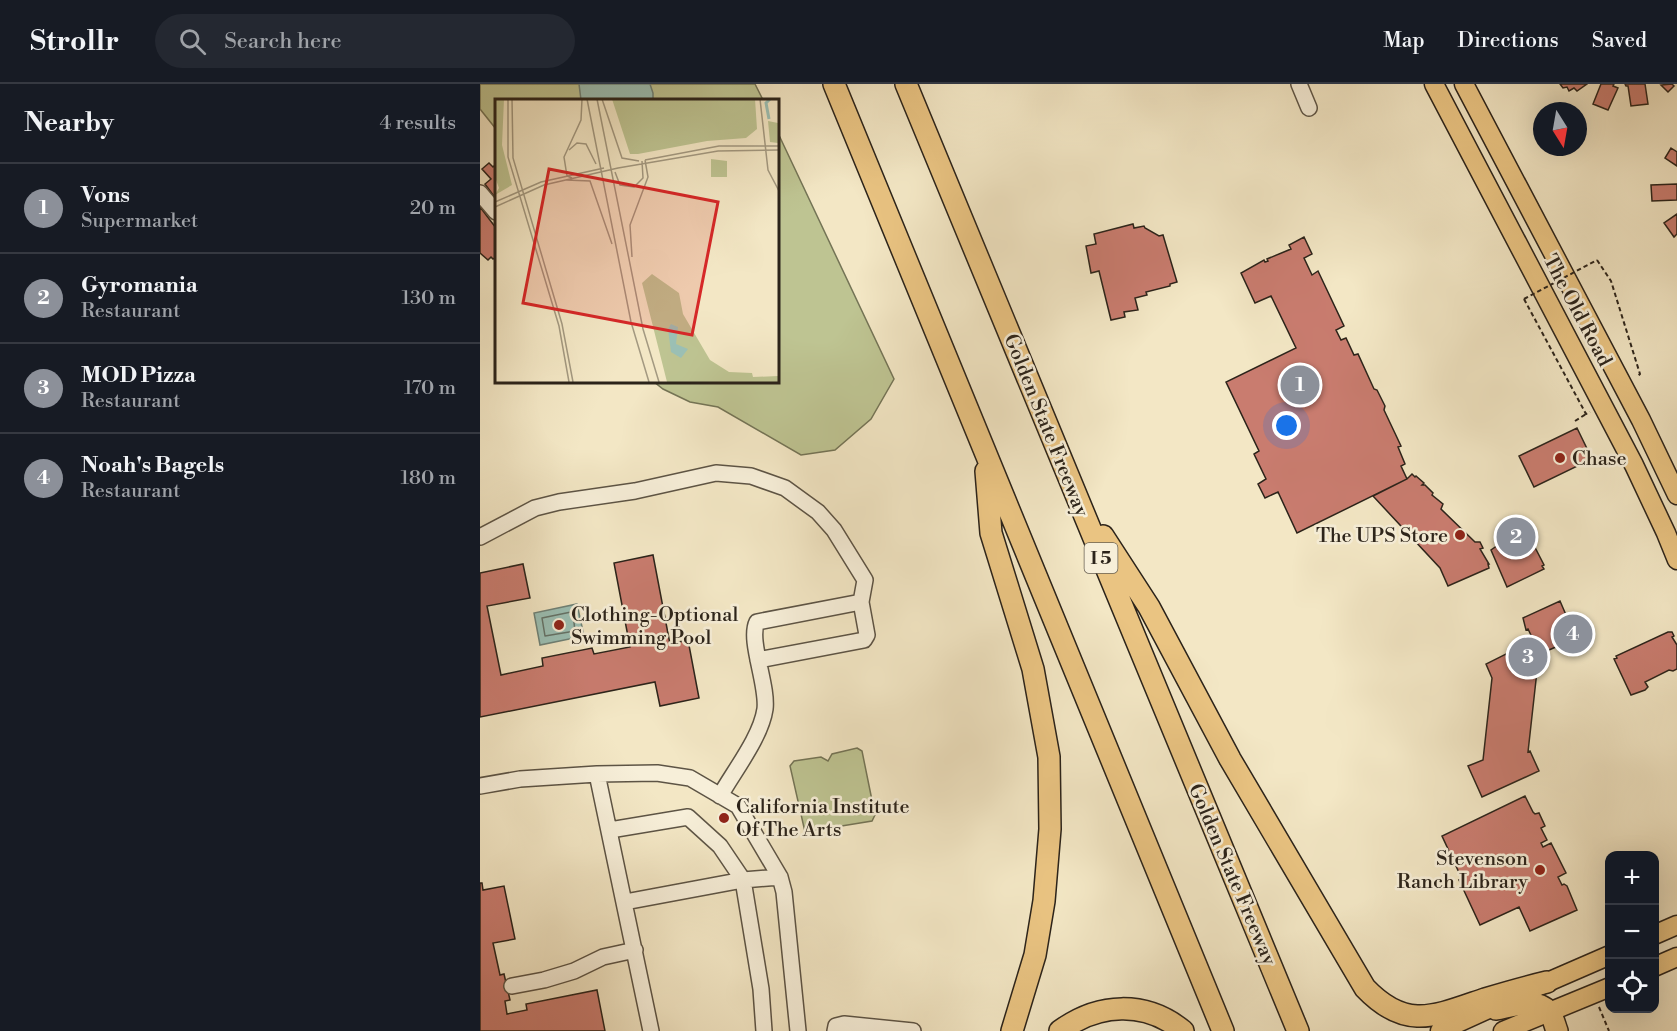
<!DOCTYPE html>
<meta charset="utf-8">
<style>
:root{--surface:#171b24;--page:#242831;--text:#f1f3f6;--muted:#9ea1a6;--line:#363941;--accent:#8c9099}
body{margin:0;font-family:"Libre Bodoni",serif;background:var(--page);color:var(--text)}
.controls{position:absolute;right:18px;bottom:18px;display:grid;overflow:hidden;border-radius:12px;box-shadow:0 6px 24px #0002}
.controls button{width:54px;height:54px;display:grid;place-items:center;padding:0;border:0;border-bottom:2px solid var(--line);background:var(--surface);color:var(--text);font:30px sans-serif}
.compass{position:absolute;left:1053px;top:18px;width:54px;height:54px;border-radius:50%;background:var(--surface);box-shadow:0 6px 24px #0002;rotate:169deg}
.you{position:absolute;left:807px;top:342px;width:21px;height:21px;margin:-15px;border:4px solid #fff;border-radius:50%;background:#1a73e8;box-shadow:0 0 0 9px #1a73e833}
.badge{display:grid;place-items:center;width:39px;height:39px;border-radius:50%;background:var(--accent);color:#fff;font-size:20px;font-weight:700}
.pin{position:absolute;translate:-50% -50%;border:3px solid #fff;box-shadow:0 2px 6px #0006}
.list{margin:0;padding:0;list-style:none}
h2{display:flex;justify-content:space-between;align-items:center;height:78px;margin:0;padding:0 24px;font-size:26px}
h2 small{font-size:20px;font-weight:400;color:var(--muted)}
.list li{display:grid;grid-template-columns:39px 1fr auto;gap:18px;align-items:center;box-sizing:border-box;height:90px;padding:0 24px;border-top:2px solid var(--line)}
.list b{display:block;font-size:22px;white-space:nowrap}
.list p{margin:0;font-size:20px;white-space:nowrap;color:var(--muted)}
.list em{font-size:20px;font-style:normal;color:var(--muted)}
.icon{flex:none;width:33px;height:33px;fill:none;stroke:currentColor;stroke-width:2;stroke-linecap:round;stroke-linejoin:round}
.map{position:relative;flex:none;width:1197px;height:947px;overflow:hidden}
header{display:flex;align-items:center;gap:36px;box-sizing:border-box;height:84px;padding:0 30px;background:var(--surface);border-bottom:2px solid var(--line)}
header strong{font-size:28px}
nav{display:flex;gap:33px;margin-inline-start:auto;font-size:21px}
.search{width:420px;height:54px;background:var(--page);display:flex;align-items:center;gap:15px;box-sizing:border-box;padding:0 21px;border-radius:33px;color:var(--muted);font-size:22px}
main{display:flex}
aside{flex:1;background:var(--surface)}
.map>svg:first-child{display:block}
.green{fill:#bec492;stroke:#747456;stroke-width:1.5}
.water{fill:#9bc0b5;stroke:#6e8177;stroke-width:1.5}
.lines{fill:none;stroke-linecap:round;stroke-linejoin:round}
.shore{stroke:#637268;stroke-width:1.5}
.building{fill:#c97c6f;stroke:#2b231a;stroke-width:1.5}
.minor-casing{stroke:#5d5445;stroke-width:18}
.major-casing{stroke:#2b231a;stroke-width:21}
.highway-casing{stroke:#2b231a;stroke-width:24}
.path{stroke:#2b231a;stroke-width:2;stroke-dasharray:4.5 3;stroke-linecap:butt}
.minor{stroke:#f7efd9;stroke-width:15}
.major{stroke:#eac482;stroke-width:18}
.highway{stroke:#eac482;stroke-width:21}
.path-bridge{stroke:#2b231a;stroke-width:2;stroke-dasharray:4.5 3;stroke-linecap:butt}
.poi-dot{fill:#8f2418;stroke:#f7efd9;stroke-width:2}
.labels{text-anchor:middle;stroke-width:5;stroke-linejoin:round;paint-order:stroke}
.shield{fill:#f7efd9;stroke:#686053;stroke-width:1.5}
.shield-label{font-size:18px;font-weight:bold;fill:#2b231a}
.street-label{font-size:20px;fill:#2b231a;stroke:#f7efd9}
.poi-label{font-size:20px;fill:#2b231a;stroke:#f7efd9;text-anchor:start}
.inset-river{fill:none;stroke:#9bc0b5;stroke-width:3}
.inset-road{fill:none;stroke:#a39981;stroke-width:1.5}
.view{fill:#d62828;fill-opacity:0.15;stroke:#d62828;stroke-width:3}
.inset-edge{fill:none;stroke:#2b231a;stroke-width:3}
</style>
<header>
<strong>Strollr</strong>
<div class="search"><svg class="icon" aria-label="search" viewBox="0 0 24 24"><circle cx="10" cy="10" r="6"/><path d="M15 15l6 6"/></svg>Search here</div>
<nav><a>Map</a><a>Directions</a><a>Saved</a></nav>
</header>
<main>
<aside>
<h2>Nearby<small>4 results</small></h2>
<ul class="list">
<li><span class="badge">1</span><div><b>Vons</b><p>Supermarket</p></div><em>20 m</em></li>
<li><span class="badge">2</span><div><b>Gyromania</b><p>Restaurant</p></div><em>130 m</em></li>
<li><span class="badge">3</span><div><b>MOD Pizza</b><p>Restaurant</p></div><em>170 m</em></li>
<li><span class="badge">4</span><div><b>Noah's Bagels</b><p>Restaurant</p></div><em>180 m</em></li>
</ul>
</aside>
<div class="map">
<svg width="1197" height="947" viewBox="0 0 1197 947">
<rect width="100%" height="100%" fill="#f3e7c5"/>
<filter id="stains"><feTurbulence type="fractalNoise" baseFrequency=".00333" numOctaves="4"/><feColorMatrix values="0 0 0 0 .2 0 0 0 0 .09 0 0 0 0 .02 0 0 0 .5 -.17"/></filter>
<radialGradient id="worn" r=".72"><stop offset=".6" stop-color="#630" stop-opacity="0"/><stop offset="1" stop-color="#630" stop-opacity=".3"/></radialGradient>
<path class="green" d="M0,0H275L283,16H16V45L0,25Z
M297,47L414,295L391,335L355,366L321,371L238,323L210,318L183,305L173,297H297Z
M377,664L382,667L395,731L392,737L325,748L310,682L314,677L341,673L348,677L352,670Z"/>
<path class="water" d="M99,0H170L173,9V16H101Z
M97,520L104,552L60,561L54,529Z"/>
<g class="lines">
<path class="shore" d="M91,528L93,530L95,547L65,552L62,534Z"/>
</g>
<path class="building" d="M1080,0H1107L1097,7L1094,4L1089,7L1087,3L1083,4Z
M1121,0H1134L1133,2L1138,4L1128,26L1113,20Z
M1145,0H1165L1168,20L1151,22L1148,2H1146Z
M1192,0L1194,2L1188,8L1181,1Z
M1191,64L1197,68V82L1185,74Z
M9,79L13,83L16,80V115L5,100L11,95L2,85Z
M1197,100V116L1172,117L1171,101Z
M0,123L16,144V173L13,175L11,173L8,176L0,169Z
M1197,130V150L1194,153L1184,139Z
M653,140L654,144L664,142L665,144L679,152L683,151L697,198L690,200V202L666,208L667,211L655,214L658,226L644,228L645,233L631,236L619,187L611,189L606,162L616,160L614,150Z
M824,153L832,170L824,174L832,191L838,187L864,242L856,246L861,256L866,254L874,271L878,270L894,305L897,306L905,322L904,326L921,362L918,363L925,380L921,382L927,395L817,449L798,408L785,414L778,400L786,395L774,370L779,367L746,298L816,264L791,212L775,219L761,189L784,176L785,178L788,177L787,175L811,165L809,161Z
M1097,344L1112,375L1054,403L1039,372Z
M932,390L935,393L936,392L944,399L942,401H945L953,409L952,411L963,420L961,425L995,458H1000L1003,464L1000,465L1009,480H1008L1009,484L968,502L960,484L893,412L927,395Z
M1043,448H1047L1064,481L1062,482L1064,485L1027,503L1011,466L1018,461L1020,462L1019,460L1025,457L1026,459V457L1036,454L1034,452Z
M173,471L190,560L208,556L219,614L180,622L175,598L0,633V489L43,480L50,514L7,522L21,591L63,582L62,574L112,564L114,570L150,563L134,479Z
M1080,517L1096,554L1060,570L1048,545L1046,546L1043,534Z
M1188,548H1192L1194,552L1192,553L1197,561V585L1193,587L1189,586L1165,598L1168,603L1165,606L1151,611L1134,575L1137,574L1136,572Z
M1046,560L1059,583L1060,586L1057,587L1048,668L1050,667L1059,687L1002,713L988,682L1003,676L1012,594L1006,580Z
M1045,712L1053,728L1055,730L1059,729L1065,742L1061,744L1067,756L1061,759L1063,763L1071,759L1086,789L1078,793L1082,801L1084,800L1087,802L1097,826L1050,847L1039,823L1000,841L979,796L982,795L962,752Z
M0,799H2L3,806L24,802L35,855L13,859L20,891L24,890L30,916L25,917L27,930L47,926L46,920L117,906L125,947H0Z"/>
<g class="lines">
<defs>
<path id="minor" d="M819,0L829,24
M0,109L16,128
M0,453L55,424L79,418L155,407L236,389L271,392L305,404L338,428L354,446L385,496L381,518
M117,690L171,947
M0,702L40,695L117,690L177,689L210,694L258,722L300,793L304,808L318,947
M240,712C254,687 281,653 285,625C288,601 268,556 277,538L381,518L387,551L384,556L278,576
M130,746L208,733L240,762L263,796L281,905L284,947
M145,818L263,796L300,793
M32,902L64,896L94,887L123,873L155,866
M355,947L356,942L364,940L433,947"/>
<path id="major" d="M954,0L1154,381L1186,449L1197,476
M984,0L1161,336L1197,411
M1174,851L1197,841
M1174,883L1197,873
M1054,904L1130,871
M960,947L1026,917
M1023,947L1130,903"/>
<path id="highway" d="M354,0L743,947
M426,0L818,947
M506,387L511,449L553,585L569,673L570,745L564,817L555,871L532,947
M623,452L669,523L750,675L885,904C926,947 955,932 1005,915C1025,909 1046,903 1067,898
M1016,925C1032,922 1056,913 1069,928C1073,932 1075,942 1077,947
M580,947C618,919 665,916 703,947"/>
</defs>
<use href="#minor" class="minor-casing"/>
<use href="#major" class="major-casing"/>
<use href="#highway" class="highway-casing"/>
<path class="path" d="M1117,176L1131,197L1160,290L1157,293
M1044,215L1106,330L1110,328
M1095,337L1106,330
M1119,923L1129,947"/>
<use href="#minor" class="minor"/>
<use href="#major" class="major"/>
<use href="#highway" class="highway"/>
<path class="path-bridge" d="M1044,215L1117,176"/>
</g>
<g class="poi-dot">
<circle cx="1080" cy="374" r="6"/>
<circle cx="980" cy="451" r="6"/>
<circle cx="79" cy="541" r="6"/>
<circle cx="244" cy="734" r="6"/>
<circle cx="1060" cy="786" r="6"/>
</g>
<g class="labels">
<rect class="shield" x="604.5" y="459" width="33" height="30" rx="4.5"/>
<g class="shield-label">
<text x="621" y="480">I 5</text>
</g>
<g class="street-label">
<text transform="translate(1098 226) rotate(62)" y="7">The Old Road</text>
<text transform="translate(567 341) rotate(68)" y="7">Golden State Freeway</text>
<text transform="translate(753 790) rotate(67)" y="7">Golden State Freeway</text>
</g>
<g class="poi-label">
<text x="1092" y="381">Chase</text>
<text x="968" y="458" text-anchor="end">The UPS Store</text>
<text x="91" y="537">Clothing-Optional<tspan x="91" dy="23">Swimming Pool</tspan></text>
<text x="256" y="729">California Institute<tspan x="256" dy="23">Of The Arts</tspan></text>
<text x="1048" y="781" text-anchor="end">Stevenson<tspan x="1048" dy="23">Ranch Library</tspan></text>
</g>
</g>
<g transform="translate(15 15)">
<rect width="284" height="284" fill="#f3e7c5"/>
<path d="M0,0H9L7,46L17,86L0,96L4,89L0,78ZM260,0L262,30L251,39L212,42L143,55H135L117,0ZM273,22L283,24V44L275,43ZM216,60L232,62V78H216ZM157,175L184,194L188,215L215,261L234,273L257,274L258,278L283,277V283H172L147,184Z" fill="#bec492"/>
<path d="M176,225L183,228L181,245L193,250L186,259L176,253L173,230Z" fill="#9bc0b5"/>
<path class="inset-river" d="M274,20L271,4L275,0"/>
<path class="inset-road" d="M13,0V58L64,227L74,283M17,0L18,59L67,225L78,283M92,0L136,223L154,283M102,0L148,230L164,283M107,0L127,59L144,62M265,0L273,71L284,92M74,51L82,44L91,45L101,65M150,61L224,47H284M120,73L125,86L139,88L148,79L147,62M77,79L72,77L69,58L86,21L87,0M71,81L95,82L117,145M0,103L46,83L109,69M0,108L49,86L123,69L223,52L284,51M137,158L135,126L153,78L150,61"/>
<path class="view" d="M54,70L223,103L197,236L28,204Z"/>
<rect width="284" height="284" class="inset-edge"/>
</g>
<rect width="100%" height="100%" filter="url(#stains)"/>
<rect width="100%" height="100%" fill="url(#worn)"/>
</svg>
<div class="controls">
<button>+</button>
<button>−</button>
<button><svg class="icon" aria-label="locate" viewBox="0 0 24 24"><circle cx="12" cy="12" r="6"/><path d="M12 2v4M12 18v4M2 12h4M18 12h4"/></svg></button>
</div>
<svg class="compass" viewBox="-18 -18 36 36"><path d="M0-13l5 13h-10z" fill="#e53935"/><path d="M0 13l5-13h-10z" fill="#9ea1a6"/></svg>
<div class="you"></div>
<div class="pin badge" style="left:820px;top:301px">1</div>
<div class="pin badge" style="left:1036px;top:453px">2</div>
<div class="pin badge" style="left:1048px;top:573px">3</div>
<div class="pin badge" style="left:1093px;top:550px">4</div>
</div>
</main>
